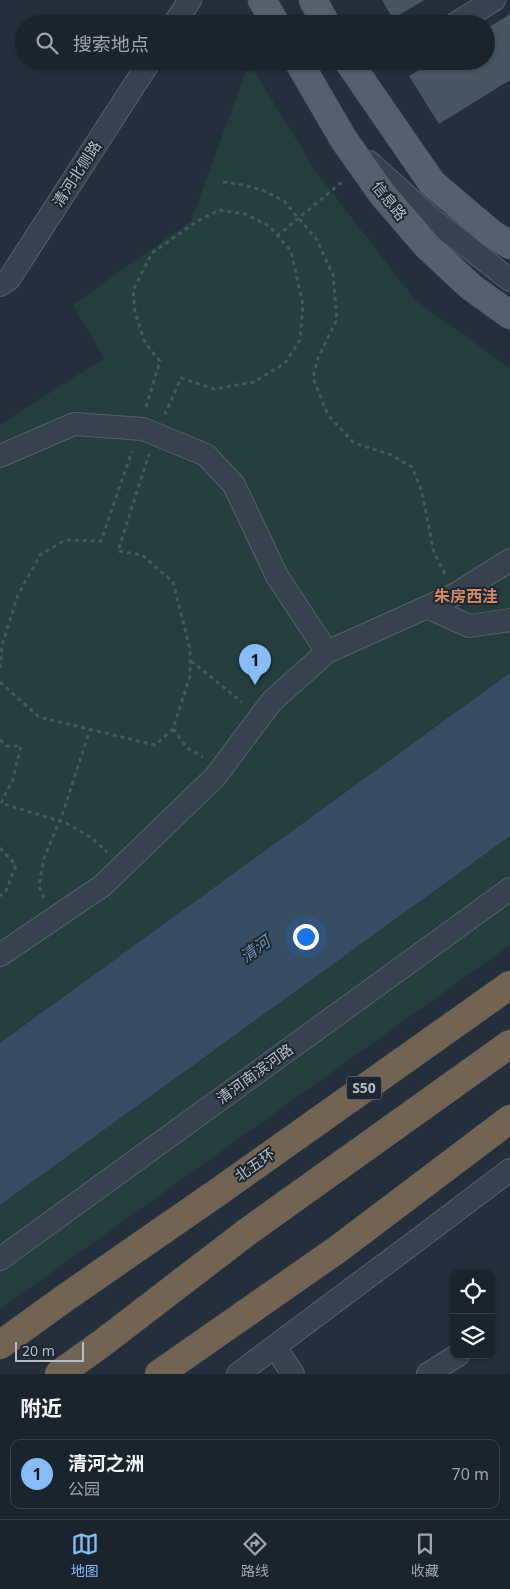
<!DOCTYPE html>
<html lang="zh">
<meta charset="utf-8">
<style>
:root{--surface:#1a242d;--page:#273039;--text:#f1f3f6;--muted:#9fa4aa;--line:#384149;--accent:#86bdf9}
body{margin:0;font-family:"Noto Sans","Noto Sans SC",sans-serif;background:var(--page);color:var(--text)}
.controls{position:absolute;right:15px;bottom:15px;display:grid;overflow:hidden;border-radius:10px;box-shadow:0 1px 4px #0004}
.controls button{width:45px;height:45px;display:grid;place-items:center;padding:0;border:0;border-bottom:1px solid var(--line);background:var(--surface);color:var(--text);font:25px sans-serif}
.scale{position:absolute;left:15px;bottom:12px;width:69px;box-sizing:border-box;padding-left:5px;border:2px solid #b2bdc8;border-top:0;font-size:14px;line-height:18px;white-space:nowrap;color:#b2bdc8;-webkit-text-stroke:4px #1c2731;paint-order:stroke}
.you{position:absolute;left:305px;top:936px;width:18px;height:18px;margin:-12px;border:4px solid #fff;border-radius:50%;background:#1a73e8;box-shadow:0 0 0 8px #1a73e833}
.badge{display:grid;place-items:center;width:32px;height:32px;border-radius:50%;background:var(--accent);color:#111;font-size:16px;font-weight:700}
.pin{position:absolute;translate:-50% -41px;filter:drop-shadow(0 1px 2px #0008)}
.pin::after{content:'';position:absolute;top:26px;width:18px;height:15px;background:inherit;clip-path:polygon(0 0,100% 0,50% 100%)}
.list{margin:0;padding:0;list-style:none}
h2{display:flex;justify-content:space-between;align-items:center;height:65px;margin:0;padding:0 20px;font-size:21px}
h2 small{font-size:16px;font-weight:400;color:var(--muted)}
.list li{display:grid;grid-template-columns:32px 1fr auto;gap:15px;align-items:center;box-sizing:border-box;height:70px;margin:0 10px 10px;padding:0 10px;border:1px solid var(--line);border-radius:10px}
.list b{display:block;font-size:19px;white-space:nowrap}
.list p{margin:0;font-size:16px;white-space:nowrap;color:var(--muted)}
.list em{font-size:16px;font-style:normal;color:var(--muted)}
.icon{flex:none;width:28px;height:28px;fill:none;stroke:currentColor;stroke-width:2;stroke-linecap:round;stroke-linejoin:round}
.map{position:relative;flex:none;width:510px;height:1374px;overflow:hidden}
.search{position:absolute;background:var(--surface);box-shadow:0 1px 4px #0004;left:15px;right:15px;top:15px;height:55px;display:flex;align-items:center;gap:12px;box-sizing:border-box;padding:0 18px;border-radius:28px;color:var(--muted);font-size:19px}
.sheet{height:145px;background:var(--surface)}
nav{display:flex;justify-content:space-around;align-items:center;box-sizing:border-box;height:70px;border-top:1px solid var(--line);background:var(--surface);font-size:14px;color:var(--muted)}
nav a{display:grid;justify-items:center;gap:2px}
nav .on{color:var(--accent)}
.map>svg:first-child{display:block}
.green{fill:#253d3d}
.water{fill:#364d64}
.building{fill:#465663}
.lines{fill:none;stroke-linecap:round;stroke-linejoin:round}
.minor-casing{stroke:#55606a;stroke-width:24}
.major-casing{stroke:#404b55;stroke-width:29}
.highway-casing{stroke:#424d57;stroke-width:29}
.path{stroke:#425a5a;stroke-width:3;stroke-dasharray:4 4;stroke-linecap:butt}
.minor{stroke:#36424d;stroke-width:22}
.major{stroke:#54616d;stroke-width:28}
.highway{stroke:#736353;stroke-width:28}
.labels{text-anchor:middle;stroke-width:4;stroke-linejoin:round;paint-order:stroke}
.shield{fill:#1c2731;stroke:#85909b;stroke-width:1}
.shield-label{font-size:14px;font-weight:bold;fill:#b2bdc8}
.street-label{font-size:15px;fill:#b2bdc8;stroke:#1c2731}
.neighbourhood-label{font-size:16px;font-weight:bold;fill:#d6885f;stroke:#1c2731}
.water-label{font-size:16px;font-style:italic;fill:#7190ac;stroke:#1c2731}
</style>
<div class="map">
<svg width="510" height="1374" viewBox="0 0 510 1374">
<rect width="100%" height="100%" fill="#23303c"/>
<path class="green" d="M249,63L317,173L416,301L510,368V945L0,1309V425L104,358L73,305L191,221Z"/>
<path class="water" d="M510,673V836L0,1205V1043Z"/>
<path class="building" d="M382,0H424L393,19Z
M510,14V80L439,124L409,76L434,61H486V29Z"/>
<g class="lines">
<defs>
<path id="minor" d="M174,24L190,0
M455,24L494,0
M369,162L432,219L510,280
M0,285L9,279L150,61
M0,456L74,424L143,429L206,455L234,485L277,576L327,652
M427,607L469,626L510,620
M0,955L102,886L215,777L272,701L327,652L456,594L510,560
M0,1259L510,889
M275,1347L293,1374
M238,1374L420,1238L510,1170
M428,1374L458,1355"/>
<path id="major" d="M262,0L276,24
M313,0L326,24
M298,61L344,140L383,195L427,246L471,287L510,315
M348,61L432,183L492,234L510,245"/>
<path id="highway" d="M0,1345L65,1298L218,1192L510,985
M59,1374L101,1344L247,1232L510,1044
M159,1374L338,1249L510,1119"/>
</defs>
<use href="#minor" class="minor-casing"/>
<use href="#major" class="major-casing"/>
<use href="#highway" class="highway-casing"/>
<path class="path" d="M223,182L243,185L262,190L284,201L317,240L333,275L337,319L318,358L313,378L328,415L354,443L389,454L412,467L422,492L434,553L446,576
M277,236L342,182
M146,407L160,361L145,343L135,312L133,290L152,253L196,222L219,210L245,214L269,226L291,251L303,305L300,340L285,363L254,382L214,389L181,378L165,414
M191,661L242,702
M0,668L2,646L17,597L40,555L65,540L101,541L132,451
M0,682L39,717L155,745L173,729L190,676V649L173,582L142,555L118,551L149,454
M173,729L187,748L203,757
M0,740L7,746H21L13,779L1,803L66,823L92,838L107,852
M0,848L16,865L6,891L0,896
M44,898L39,886L44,858L64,810L90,729"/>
<use href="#minor" class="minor"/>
<use href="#major" class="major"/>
<use href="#highway" class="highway"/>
</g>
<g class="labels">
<rect class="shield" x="346.5" y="1076.5" width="35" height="23" rx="4"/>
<g class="shield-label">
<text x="364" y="1093">S50</text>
</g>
<g class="street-label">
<text transform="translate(77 174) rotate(-57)" y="5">清河北侧路</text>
<text transform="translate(389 201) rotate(51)" y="5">信息路</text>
<text transform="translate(255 1074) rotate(-36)" y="5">清河南滨河路</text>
<text transform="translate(255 1165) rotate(-35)" y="5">北五环</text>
</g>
<g class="neighbourhood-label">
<text x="466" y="602">朱房西洼</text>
</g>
<g class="water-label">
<text transform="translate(255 949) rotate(-36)" y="6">清河</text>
</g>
</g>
</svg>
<div class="controls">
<button><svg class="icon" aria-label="locate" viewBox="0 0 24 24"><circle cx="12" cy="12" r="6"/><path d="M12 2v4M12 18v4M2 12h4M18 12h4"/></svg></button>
<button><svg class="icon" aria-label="layers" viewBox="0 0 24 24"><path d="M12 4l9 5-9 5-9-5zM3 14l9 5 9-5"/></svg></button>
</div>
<div class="scale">20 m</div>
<div class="you"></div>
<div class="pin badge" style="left:255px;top:685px">1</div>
<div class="search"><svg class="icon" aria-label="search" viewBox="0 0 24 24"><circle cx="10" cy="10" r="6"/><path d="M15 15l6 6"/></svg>搜索地点</div>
</div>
<section class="sheet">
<h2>附近<small></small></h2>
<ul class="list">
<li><span class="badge">1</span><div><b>清河之洲</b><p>公园</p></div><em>70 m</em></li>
</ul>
</section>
<nav>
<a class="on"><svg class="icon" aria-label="map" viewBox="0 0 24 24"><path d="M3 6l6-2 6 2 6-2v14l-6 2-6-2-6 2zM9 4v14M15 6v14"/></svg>地图</a>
<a><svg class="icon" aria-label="directions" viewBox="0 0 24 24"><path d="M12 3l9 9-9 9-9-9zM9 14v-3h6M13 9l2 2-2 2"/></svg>路线</a>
<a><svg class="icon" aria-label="saved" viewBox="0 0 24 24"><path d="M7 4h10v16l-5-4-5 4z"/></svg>收藏</a>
</nav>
